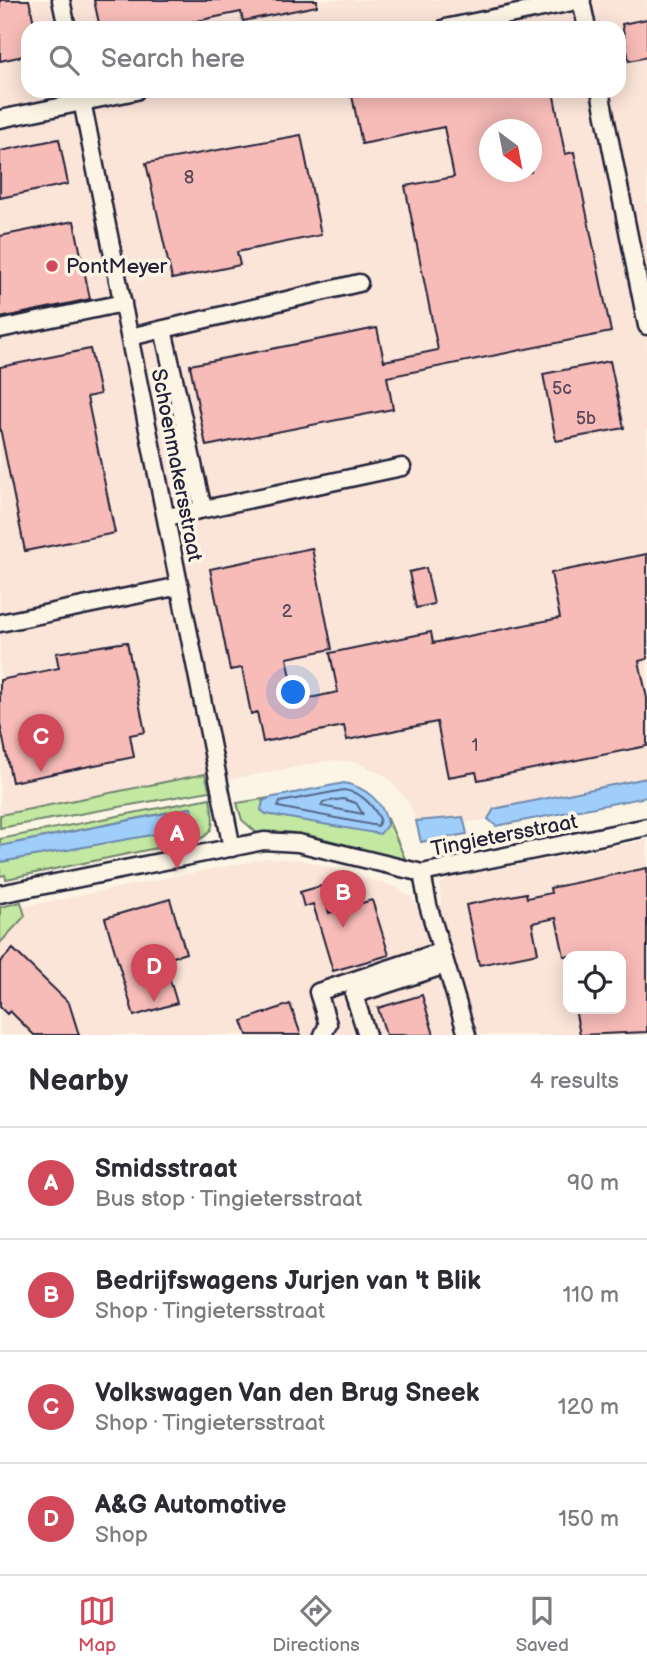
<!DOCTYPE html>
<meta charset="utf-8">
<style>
:root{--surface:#fff;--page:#f2f2f3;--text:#2b2b33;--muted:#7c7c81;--line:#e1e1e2;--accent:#d1495b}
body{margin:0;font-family:"Balsamiq Sans",sans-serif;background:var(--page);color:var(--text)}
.controls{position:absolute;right:21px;bottom:21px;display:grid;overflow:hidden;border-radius:14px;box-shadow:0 4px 18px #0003}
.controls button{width:63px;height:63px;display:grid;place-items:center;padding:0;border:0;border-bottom:2px solid var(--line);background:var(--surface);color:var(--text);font:35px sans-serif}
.compass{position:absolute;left:479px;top:119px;width:63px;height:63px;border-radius:50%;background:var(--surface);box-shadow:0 4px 18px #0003;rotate:148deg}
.you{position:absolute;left:294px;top:693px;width:24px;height:24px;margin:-18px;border:5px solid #fff;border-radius:50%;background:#1a73e8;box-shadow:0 0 0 10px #1a73e833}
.badge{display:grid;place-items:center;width:46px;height:46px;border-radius:50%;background:var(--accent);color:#fff;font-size:23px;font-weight:700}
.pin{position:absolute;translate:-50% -58px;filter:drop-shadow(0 2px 4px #0008)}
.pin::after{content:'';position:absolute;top:37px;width:24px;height:21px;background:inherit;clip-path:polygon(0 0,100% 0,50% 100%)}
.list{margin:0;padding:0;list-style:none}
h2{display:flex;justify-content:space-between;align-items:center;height:91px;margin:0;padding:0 28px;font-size:30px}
h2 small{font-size:23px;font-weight:400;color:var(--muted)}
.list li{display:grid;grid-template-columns:46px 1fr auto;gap:21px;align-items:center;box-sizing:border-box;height:112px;padding:0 28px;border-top:2px solid var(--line)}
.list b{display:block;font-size:26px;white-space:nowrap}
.list p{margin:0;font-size:23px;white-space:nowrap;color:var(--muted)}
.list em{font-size:23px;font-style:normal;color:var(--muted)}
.icon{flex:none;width:38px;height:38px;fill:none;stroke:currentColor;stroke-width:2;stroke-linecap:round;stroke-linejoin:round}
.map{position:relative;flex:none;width:647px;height:1035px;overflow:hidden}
.search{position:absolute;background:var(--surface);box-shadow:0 4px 18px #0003;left:21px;right:21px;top:21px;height:77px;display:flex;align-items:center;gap:18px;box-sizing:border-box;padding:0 24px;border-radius:21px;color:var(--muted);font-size:26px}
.sheet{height:539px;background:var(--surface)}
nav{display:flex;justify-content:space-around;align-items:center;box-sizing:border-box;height:98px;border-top:2px solid var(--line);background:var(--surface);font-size:19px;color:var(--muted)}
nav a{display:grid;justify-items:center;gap:4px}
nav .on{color:var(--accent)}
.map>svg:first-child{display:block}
.built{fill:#fbe4d8;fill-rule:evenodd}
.green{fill:#c2e8a2;stroke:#72856e;stroke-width:2}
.water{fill:#a0cefb;stroke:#6e89ae;stroke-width:2}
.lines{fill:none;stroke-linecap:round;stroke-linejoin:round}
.shore{stroke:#546788;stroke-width:2}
.building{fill:#f8bcb8;stroke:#22223b;stroke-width:2;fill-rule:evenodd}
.minor-casing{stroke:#22223b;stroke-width:21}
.minor{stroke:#fcf5e5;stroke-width:16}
.poi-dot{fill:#d1495b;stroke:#fcf5e5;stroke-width:2.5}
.labels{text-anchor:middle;stroke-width:7;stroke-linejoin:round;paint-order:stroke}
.number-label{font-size:18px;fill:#58485a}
.poi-label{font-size:21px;fill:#22223b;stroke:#fcf5e5;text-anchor:start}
.street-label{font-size:21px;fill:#22223b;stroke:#fcf5e5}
</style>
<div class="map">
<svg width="647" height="1035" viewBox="0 0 647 1035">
<rect width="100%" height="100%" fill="#fcf5e5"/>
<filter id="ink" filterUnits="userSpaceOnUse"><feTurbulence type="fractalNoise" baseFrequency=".0143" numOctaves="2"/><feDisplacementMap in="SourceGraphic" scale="14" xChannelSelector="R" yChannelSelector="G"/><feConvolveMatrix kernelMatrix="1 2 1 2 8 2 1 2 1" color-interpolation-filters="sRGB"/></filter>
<g filter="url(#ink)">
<path class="built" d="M0,0H647V787L496,818L419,829L409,803L387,777L357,762L334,760L0,822ZM28,28H619V91H28ZM490,130H532V172H490Z
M647,840V1035H0V915L17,908L268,858L303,860L395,887L413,898L417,910L441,904L440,885L447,879ZM568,956H621V1009H568Z"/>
<path class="green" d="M205,774L210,791L0,828V815Z
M210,798C212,816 219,829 200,839L6,879L5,875L0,876V862L196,826L190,808L0,846V839Z
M269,798L263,801L387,825V817L406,861C357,851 307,826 257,833L242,820L237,803Z
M21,902L25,916L0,943V907Z"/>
<path class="water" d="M647,778V797L496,826L488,819L494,809Z
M344,783C365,787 385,802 387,825L380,834L266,814L261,810L263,801L269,798Z
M191,808L196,827L0,862V846Z
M463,817L467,834L421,842L416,821Z"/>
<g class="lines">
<path class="shore" d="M344,790C362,793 371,803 380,819L378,826L278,807L280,802Z
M343,799L356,803L363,814L321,806L323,802Z"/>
</g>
<path class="building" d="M0,0H29L35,28H28V55L0,61Z
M94,0H317V6L243,21L241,12L162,28H100Z
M647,19V57L629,61L622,24Z
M351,91H553L565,154L574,152L611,332L387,377L393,409L206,446L190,365L377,328L384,361L438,350L405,186L454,177L444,127L362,144ZM489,130H531V172H489Z
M301,135L321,235L237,252L240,265L172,279L146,163Z
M59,139L68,184L0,198V151Z
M74,221L90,299L0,318V236Z
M90,349L100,394L87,397L115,533L25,551L0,428V367Z
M610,361L624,428L556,441L543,374Z
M312,548L332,649L287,658L296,701L338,692L330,653L431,632L433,643L560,618L551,573L647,554V659L639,661L647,698V746L478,780L476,772L448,777L437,722L347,740L344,726L263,742L257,712L251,714L242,668L230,670L210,569Z
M426,568L434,604L416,608L409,572Z
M127,642L145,732L130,735L134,757L12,782L0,724V680L59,668L56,653Z
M647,868V1032L580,1035L575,1009H621V956H564L556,918L532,923L538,953L479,965L466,905L526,893L527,898L551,893L550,888Z
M321,886L329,913L372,900L389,955L333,971L313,904L304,907L300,892Z
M170,899L186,953L164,960L177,1003L134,1016L105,918Z
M13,949L69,1003L79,1035H34L10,1011L7,1014L0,1007V962Z
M422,995L434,1035H386L378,1008Z
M290,1004L301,1035H247L242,1021Z"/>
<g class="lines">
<defs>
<path id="minor" d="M61,0L67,28
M581,0L587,28
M445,28L582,0
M80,91L232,848
M600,91L647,326
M0,119L136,91
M0,329L123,303
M163,329L203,509
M130,337L359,283
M167,517L402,467
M0,623L180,586
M422,873L428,905L467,1035
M0,894L264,841L298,843L422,873L647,827
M323,1035L328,1024L318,992L442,951
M367,1035L354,995L446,965"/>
</defs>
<use href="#minor" class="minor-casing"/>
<use href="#minor" class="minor"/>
</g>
</g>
<circle class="poi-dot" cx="52" cy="266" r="7"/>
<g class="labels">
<g class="number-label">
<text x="189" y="183">8</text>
<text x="562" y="394">5c</text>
<text x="586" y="424">5b</text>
<text x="287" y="617">2</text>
<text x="475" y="751">1</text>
</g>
<g class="poi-label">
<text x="66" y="273">PontMeyer</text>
</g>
<g class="street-label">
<text transform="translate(177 465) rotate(79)" y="7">Schoenmakersstraat</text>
<text transform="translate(504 835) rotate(-11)" y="7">Tingietersstraat</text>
</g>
</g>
</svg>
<div class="controls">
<button><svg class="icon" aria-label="locate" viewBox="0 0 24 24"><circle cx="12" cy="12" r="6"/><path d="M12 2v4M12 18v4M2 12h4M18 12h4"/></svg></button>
</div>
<svg class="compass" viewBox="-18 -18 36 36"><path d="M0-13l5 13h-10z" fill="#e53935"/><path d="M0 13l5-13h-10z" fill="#7c7c81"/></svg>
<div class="you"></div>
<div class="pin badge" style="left:177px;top:869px">A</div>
<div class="pin badge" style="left:343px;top:928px">B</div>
<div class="pin badge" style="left:41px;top:772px">C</div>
<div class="pin badge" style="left:154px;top:1002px">D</div>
<div class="search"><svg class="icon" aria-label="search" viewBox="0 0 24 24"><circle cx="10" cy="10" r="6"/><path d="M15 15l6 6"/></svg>Search here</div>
</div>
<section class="sheet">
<h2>Nearby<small>4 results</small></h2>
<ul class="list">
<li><span class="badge">A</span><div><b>Smidsstraat</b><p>Bus stop · Tingietersstraat</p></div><em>90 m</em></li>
<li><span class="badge">B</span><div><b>Bedrijfswagens Jurjen van 't Blik</b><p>Shop · Tingietersstraat</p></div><em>110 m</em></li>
<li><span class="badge">C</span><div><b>Volkswagen Van den Brug Sneek</b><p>Shop · Tingietersstraat</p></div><em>120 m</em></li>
<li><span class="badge">D</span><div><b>A&amp;G Automotive</b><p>Shop</p></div><em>150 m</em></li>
</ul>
</section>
<nav>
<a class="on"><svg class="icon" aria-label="map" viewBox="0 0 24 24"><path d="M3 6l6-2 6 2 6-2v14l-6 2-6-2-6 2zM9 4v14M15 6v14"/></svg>Map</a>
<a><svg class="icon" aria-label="directions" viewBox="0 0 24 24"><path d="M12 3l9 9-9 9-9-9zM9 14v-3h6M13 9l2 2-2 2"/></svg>Directions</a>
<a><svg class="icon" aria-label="saved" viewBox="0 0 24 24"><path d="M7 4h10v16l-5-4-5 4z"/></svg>Saved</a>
</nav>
